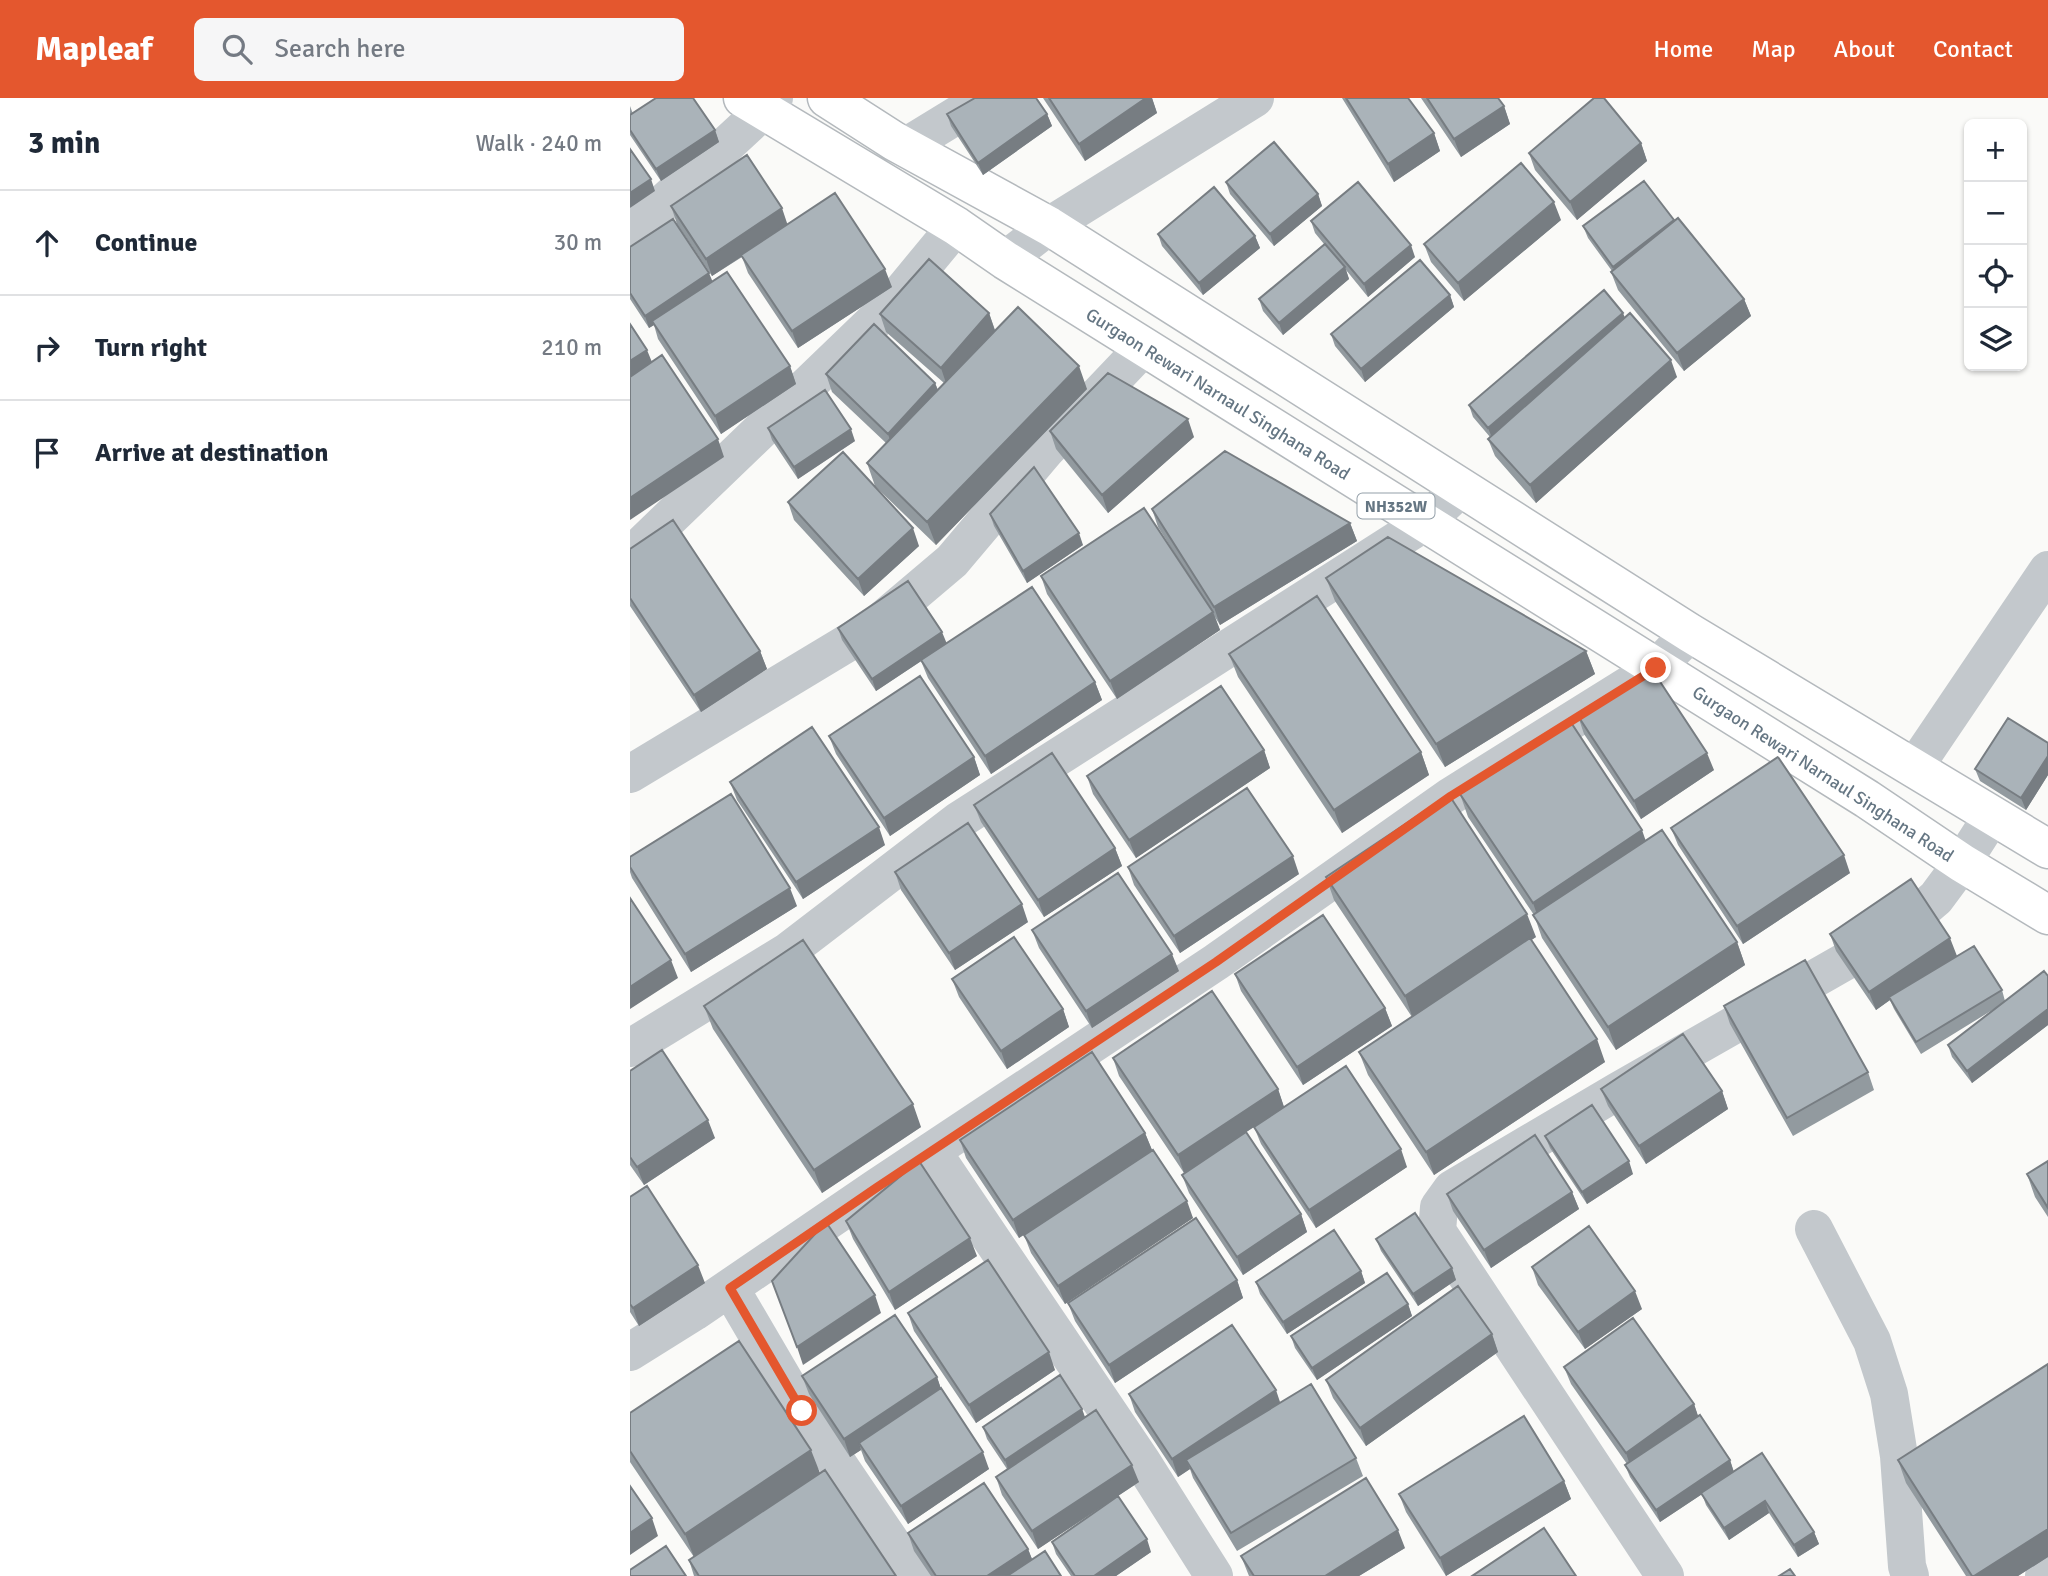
<!DOCTYPE html>
<meta charset="utf-8">
<style>
:root{--surface:#fff;--page:#f6f6f7;--text:#1f2937;--muted:#747a83;--line:#e0e1e3;--accent:#e4572e}
body{margin:0;font-family:Signika,sans-serif;background:var(--page);color:var(--text)}
.controls{position:absolute;right:21px;top:21px;display:grid;overflow:hidden;border-radius:10px;box-shadow:0 2px 5px #0004}
.controls button{width:63px;height:63px;display:grid;place-items:center;padding:0;border:0;border-bottom:2px solid var(--line);background:var(--surface);color:var(--text);font:35px sans-serif}
.stop{position:absolute;width:21px;height:21px;margin:-16px;border:5px solid #e4572e;border-radius:50%;background:#fff}
.stop.end{background:#e4572e;border-color:#fff;box-shadow:0 2px 7px #0008}
.list{margin:0;padding:0;list-style:none}
h2{display:flex;justify-content:space-between;align-items:center;height:91px;margin:0;padding:0 28px;font-size:30px}
h2 small{font-size:23px;font-weight:400;color:var(--muted)}
.list li{display:grid;grid-template-columns:46px 1fr auto;gap:21px;align-items:center;box-sizing:border-box;height:105px;padding:0 28px;border-top:2px solid var(--line)}
.list b{display:block;font-size:26px;white-space:nowrap}
.list em{font-size:23px;font-style:normal;color:var(--muted)}
.icon{flex:none;width:38px;height:38px;fill:none;stroke:currentColor;stroke-width:2;stroke-linecap:round;stroke-linejoin:round}
.map{position:relative;flex:none;width:1418px;height:1478px;overflow:hidden}
header{display:flex;align-items:center;gap:42px;box-sizing:border-box;height:98px;padding:0 35px;background:var(--accent);color:#fff}
header strong{font-size:33px}
nav{display:flex;gap:38px;margin-inline-start:auto;font-size:24px}
.search{width:490px;height:63px;background:var(--page);display:flex;align-items:center;gap:18px;box-sizing:border-box;padding:0 24px;border-radius:10px;color:var(--muted);font-size:26px}
main{display:flex}
aside{flex:1;background:var(--surface)}
.map>svg:first-child{display:block}
.lines{fill:none;stroke-linecap:round;stroke-linejoin:round}
.highway-casing{stroke:#b4b9bd;stroke-width:41}
.minor{stroke:#c3c8cc;stroke-width:38}
.highway{stroke:#fff;stroke-width:38}
.wall{fill:#929a9f}
.shaded-wall{fill:#777d82}
.building{fill:#aab3b9;stroke:#777d82;stroke-width:2}
.route{stroke:#e4572e;stroke-width:9}
.labels{text-anchor:middle;stroke-width:7;stroke-linejoin:round;paint-order:stroke}
.shield{fill:#fff;stroke:#939fa8;stroke-width:2}
.shield-label{font-size:16px;font-weight:bold;fill:#657683}
.street-label{font-size:18px;fill:#657683;stroke:#fff}
</style>
<header>
<strong>Mapleaf</strong>
<div class="search"><svg class="icon" aria-label="search" viewBox="0 0 24 24"><circle cx="10" cy="10" r="6"/><path d="M15 15l6 6"/></svg>Search here</div>
<nav><a>Home</a><a>Map</a><a>About</a><a>Contact</a></nav>
</header>
<main>
<aside>
<h2>3 min<small>Walk · 240 m</small></h2>
<ul class="list">
<li><svg class="icon" aria-label="ahead" viewBox="0 0 24 24"><path d="M12 20V5M6 11l6-6 6 6"/></svg><div><b>Continue</b></div><em>30 m</em></li>
<li><svg class="icon" aria-label="right" viewBox="0 0 24 24"><path d="M7 20v-9h11M14 6l5 5-5 5"/></svg><div><b>Turn right</b></div><em>210 m</em></li>
<li><svg class="icon" aria-label="arrive" viewBox="0 0 24 24"><path d="M6 21V4h12l-3 4 3 4H6"/></svg><div><b>Arrive at destination</b></div></li>
</ul>
</aside>
<div class="map">
<svg width="1418" height="1478" viewBox="0 0 1418 1478">
<rect width="100%" height="100%" fill="#fafaf8"/>
<g class="lines">
<defs>
<path id="highway" d="M113,0L326,128L375,162L1237,701L1332,765L1418,817
M197,0L264,43L419,128L1060,535L1418,751"/>
</defs>
<use href="#highway" class="highway-casing"/>
<path class="minor" d="M275,49L355,0
M0,136L133,13L144,0
M375,162L419,128L625,0
M0,458L260,208L326,128
M1284,670L1418,472
M0,676L244,529L322,463L415,353L514,249
M0,950L157,854L328,723L794,425L831,390
M302,1053L512,1364L584,1478
M1184,1131L1242,1243L1259,1296L1269,1358L1277,1468L1280,1478
M100,1190L172,1313L284,1478
M0,1254L64,1214L246,1090L586,864L821,698L1026,570L1060,535
M1035,1478L807,1133L809,1109L822,1091L988,993L1265,835L1306,800L1332,765L1362,718
M1414,1478L1418,1475"/>
<use href="#highway" class="highway"/>
</g>
<path class="wall" d="M413,0H522L527,15L455,63Z
M712,0H778L804,35L810,53L764,84Z
M791,0H868L874,8L880,26L831,59Z
M0,8L3,16L85,32L89,44L31,83L0,37Z
M317,16H417L422,28L353,77L321,28Z
M1011,45L1017,63L947,122L905,72L899,55Z
M596,84L688,96L692,108L644,148L600,96Z
M41,108L158,126L262,189L168,250L118,175L112,159L82,178L47,126Z
M931,122L834,203L801,164L794,146Z
M1044,122L1114,201L1121,218L1054,273L988,192L981,174L982,173L958,140L953,128Z
M681,123L785,159L738,199L716,172L719,181L653,237L633,213L629,201L694,146L685,135Z
M528,136L625,138L630,150L573,197L532,148Z
M0,149L82,183L160,268L166,286L91,336L28,241L24,227L19,230L0,201Z
M820,197L824,209L735,284L705,248L701,236Z
M359,215L365,232L457,291L306,447L245,388L237,365L256,345L202,294L196,276L305,285L308,292L314,285L256,234L250,216Z
M995,220L1047,279L906,405L865,358L858,341L860,339L843,319L839,307Z
M138,330L225,343L168,381L142,342Z
M420,333L564,339L478,415L426,351Z
M158,404L289,448L234,498L164,422Z
M522,411L720,425L727,443L590,527L585,519L590,532L487,601L417,496L411,478L557,475L528,429Z
M360,416L453,447L397,485L364,428Z
M0,451L130,553L137,571L71,614L0,508Z
M696,480L956,553L965,576L815,669L705,503Z
M208,530L317,545L465,584L472,602L361,676L298,580L291,563L246,593L212,542Z
M599,556L791,654L799,677L712,735L608,579Z
M948,618L1084,672L1011,721L954,636Z
M199,638L344,659L350,677L260,738L206,656Z
M1418,645V677L1396,712L1350,683L1345,671Z
M634,652L640,670L506,760L463,696L457,678Z
M100,684L255,747L173,801L107,702Z
M830,696L1016,742L1107,844L1115,867L986,952L912,840L904,817L838,719Z
M344,707L485,750L492,768L414,819L351,724Z
M1041,730L1220,775L1113,846L1048,747Z
M0,759L167,808L61,874L2,780L0,774Z
M498,769L669,776L550,855L504,787Z
M265,774L398,824L325,872L271,792Z
M696,779L906,839L901,842L975,964L804,1077L738,977L729,954L782,919L704,802Z
M402,832L549,873L462,930L409,850Z
M1200,836L1327,858L1372,892L1375,903L1418,878V927L1342,985L1322,959L1318,947L1364,911L1291,956L1264,911L1260,902L1246,912L1206,853Z
M605,876L755,910L762,928L673,987L611,893Z
M322,881L433,911L439,929L377,971L329,899Z
M74,908L291,1029L192,1095L83,931Z
M1094,908L1238,974L1244,992L1163,1038L1100,926Z
M483,960L648,991L654,1009L777,1069L686,1130L631,1046L624,1029L554,1075L489,978Z
M0,973L85,1040L14,1087L0,1067Z
M971,991L1092,993L1098,1011L1016,1066L978,1008Z
M515,1035L522,1052L563,1120L435,1206L401,1155L394,1137L490,1073L389,1140L336,1060L330,1042Z
M915,1038L1003,1076L957,1106L920,1050Z
M1418,1063V1119L1405,1099L1397,1076Z
M552,1077L671,1116L677,1134L613,1177L559,1095Z
M942,1094L949,1111L861,1170L823,1113L817,1096Z
M0,1099L75,1185L9,1228L0,1214Z
M216,1123L347,1158L265,1212L223,1141Z
M746,1141L822,1170L826,1182L788,1208L751,1153Z
M902,1169L1012,1211L955,1251L908,1187Z
M731,1173L735,1185L657,1236L630,1196L626,1184Z
M607,1182L613,1200L485,1285L445,1223L438,1205Z
M778,1206L782,1218L687,1282L665,1250L661,1238Z
M278,1215L425,1272L346,1325L284,1233Z
M862,1236L868,1254L736,1348L703,1300L696,1282Z
M109,1243L64,1459L0,1364V1315Z
M1418,1266V1459L1388,1478H1336L1276,1385L1268,1362Z
M934,1269L1064,1306L1068,1318L1100,1362L1104,1374L1184,1434L1189,1446L1168,1459L1139,1415L1099,1442L1076,1407L1072,1396L1030,1424L1000,1379L995,1367L997,1366L941,1286Z
M172,1278L307,1279L311,1291L359,1371L278,1426L235,1363L231,1352L220,1359L179,1296Z
M499,1296L651,1305L726,1360L733,1378L607,1453L563,1380L560,1371L548,1379L505,1314Z
M452,1311L455,1319L509,1384L408,1451L372,1397L366,1379L377,1371L357,1341L353,1329Z
M934,1383L941,1401L816,1478L776,1414L769,1396Z
M278,1435L398,1451L402,1461L431,1478H301L284,1453Z
M422,1444L521,1454L486,1478H441L426,1456Z
M775,1450L729,1478H619L611,1458Z
M59,1462L266,1478H64Z"/>
<path class="shaded-wall" d="M516,0H522L527,15L455,63L449,46Z
M874,8L880,26L831,59L824,41Z
M417,16L422,28L353,77L348,65Z
M85,32L89,44L31,83L26,71Z
M804,35L810,53L764,84L758,66Z
M1011,45L1017,63L947,122L940,104Z
M21,81L25,93L0,110V95Z
M688,96L692,108L644,148L640,136Z
M924,104L931,122L834,203L828,185Z
M152,110L158,128L82,178L76,161Z
M1045,123L988,181L983,169Z
M625,138L630,150L573,197L569,185Z
M781,147L785,159L738,199L734,186Z
M715,169L719,181L653,237L649,225Z
M255,171L262,189L168,250L162,233Z
M79,175L84,187L22,223L24,227L19,230L15,218Z
M820,197L824,209L735,284L731,271Z
M1114,201L1121,218L1054,273L1047,255Z
M359,215L365,233L317,288L311,270Z
M993,215L998,227L863,342L858,330Z
M17,252L24,269L0,285V263Z
M1041,262L1047,279L906,405L900,387Z
M160,268L166,286L91,336L85,318Z
M449,268L457,291L306,447L297,424Z
M305,285L312,303L264,354L258,336Z
M558,321L564,339L478,415L472,397Z
M221,331L225,343L168,381L164,369Z
M88,341L94,359L0,422V400Z
M720,425L727,443L590,527L584,509Z
M283,430L289,448L234,498L228,481Z
M449,435L453,447L397,485L393,473Z
M583,514L590,532L487,601L480,583Z
M312,534L317,546L246,593L242,581Z
M130,553L137,571L71,614L64,597Z
M956,553L965,576L815,669L806,646Z
M465,584L472,602L361,676L355,658Z
M634,652L640,670L506,760L499,742Z
M791,654L799,677L712,735L704,712Z
M1077,655L1084,672L1011,721L1004,703Z
M1418,658V677L1396,712L1391,700Z
M344,659L350,677L260,738L254,720Z
M249,729L255,747L173,801L166,784Z
M1012,732L1020,755L911,828L903,805Z
M485,750L492,768L414,819L408,802Z
M1214,757L1220,775L1113,846L1107,828Z
M663,758L669,776L550,855L544,838Z
M160,790L167,808L61,874L55,856Z
M392,806L398,824L325,872L319,855Z
M897,816L906,839L783,921L775,898Z
M1320,840L1327,858L1259,899L1260,902L1246,912L1239,894Z
M1107,844L1115,867L986,952L978,929Z
M542,856L549,873L462,930L456,913Z
M41,862L48,880L0,911V889Z
M755,910L762,928L673,987L667,969Z
M433,911L439,929L377,971L371,953Z
M1418,911V927L1342,985L1337,973Z
M967,941L975,964L804,1077L796,1054Z
M648,991L654,1009L554,1075L548,1057Z
M1092,993L1098,1011L1016,1066L1009,1048Z
M283,1006L291,1029L192,1095L184,1072Z
M78,1022L85,1040L14,1087L7,1069Z
M515,1035L522,1052L389,1140L383,1122Z
M771,1051L777,1069L686,1130L679,1112Z
M999,1063L1003,1076L957,1106L952,1094Z
M942,1094L949,1111L861,1170L854,1152Z
M557,1103L563,1120L435,1206L428,1188Z
M671,1116L677,1134L613,1177L607,1159Z
M340,1140L347,1158L265,1212L259,1194Z
M68,1167L75,1185L9,1228L3,1210Z
M822,1170L826,1182L788,1208L783,1196Z
M731,1173L735,1185L657,1236L653,1224Z
M607,1182L613,1200L485,1285L479,1267Z
M1005,1193L1012,1211L955,1251L948,1234Z
M245,1197L251,1215L173,1267L167,1249Z
M778,1206L782,1218L687,1282L682,1270Z
M862,1236L868,1254L736,1348L730,1330Z
M419,1254L425,1272L346,1325L339,1307Z
M307,1279L313,1297L229,1345L231,1352L220,1359L214,1341Z
M646,1292L652,1310L556,1362L560,1371L548,1379L542,1361Z
M1064,1306L1070,1324L1002,1373L996,1355Z
M452,1311L456,1323L379,1374L375,1362Z
M181,1352L190,1375L64,1459L55,1436Z
M353,1354L359,1371L278,1426L271,1408Z
M1100,1362L1104,1375L1030,1424L1026,1412Z
M502,1367L509,1384L408,1451L402,1433Z
M934,1383L941,1401L816,1478L810,1460Z
M1135,1403L1139,1415L1099,1442L1094,1430Z
M22,1420L28,1438L0,1457V1435Z
M1418,1431V1459L1388,1478H1344Z
M768,1432L775,1450L729,1478H695Z
M1184,1434L1189,1446L1168,1459L1164,1447Z
M517,1441L521,1454L486,1478H464Z
M398,1451L405,1469L390,1478H357Z"/>
<path class="building" d="M26,0H63L85,32L26,71L0,32V17Z
M345,0H406L417,16L348,65L317,16Z
M419,0H516L449,46Z
M716,0H778L804,35L758,66Z
M797,0H868L874,8L824,41Z
M964,0H974L1011,45L940,104L899,55Z
M644,44L688,96L640,136L596,84Z
M0,51L21,81L0,95Z
M117,57L152,110L76,161L41,108Z
M891,65L924,104L828,185L794,146Z
M1014,83L1044,122L983,169L953,128Z
M728,84L781,147L734,186L681,123Z
M584,89L625,138L569,185L528,136Z
M205,95L255,171L162,233L111,157Z
M1048,120L1114,201L1047,255L981,174Z
M43,121L79,175L15,218L0,195V149Z
M695,146L715,169L649,225L629,201Z
M299,161L359,215L311,270L250,216Z
M790,162L820,197L731,271L701,236Z
M97,174L160,268L85,318L22,223Z
M974,192L993,215L858,330L839,307Z
M388,209L449,268L297,424L237,365Z
M1000,215L1041,262L900,387L858,341Z
M0,226L17,252L0,263Z
M244,226L305,285L258,336L196,276Z
M32,257L88,341L0,400V279Z
M478,275L558,321L472,397L420,333Z
M195,292L221,331L164,369L138,330Z
M595,353L720,425L584,509L522,411Z
M213,354L283,430L228,481L158,404Z
M404,369L449,435L393,473L360,416Z
M514,410L583,514L480,583L411,478Z
M43,422L130,553L64,597L0,500V451Z
M758,439L956,553L806,646L696,480Z
M278,483L312,534L242,581L208,530Z
M402,489L465,584L355,658L291,562Z
M687,498L791,654L704,712L599,556Z
M1021,570L1077,655L1004,703L948,618Z
M290,578L344,659L254,720L199,638Z
M591,588L634,652L499,742L457,678Z
M1378,620L1418,645V658L1391,700L1345,671Z
M940,623L1012,732L903,805L830,696Z
M182,629L249,729L166,784L100,684Z
M422,655L485,750L408,802L344,707Z
M1148,659L1214,757L1107,828L1041,730Z
M617,690L663,758L544,838L498,769Z
M101,696L160,790L55,856L0,769V759Z
M819,697L897,816L775,898L696,779Z
M338,725L392,806L319,855L265,774Z
M1032,732L1107,844L978,929L903,817Z
M488,775L542,856L456,913L402,832Z
M1281,781L1320,840L1239,894L1200,836Z
M0,800L41,862L0,889Z
M693,817L755,910L667,969L605,876Z
M384,839L433,911L371,953L322,881Z
M900,840L967,941L796,1054L729,954Z
M173,842L283,1006L184,1072L74,908Z
M1344,848L1372,892L1286,944L1259,899Z
M1175,862L1238,974L1157,1020L1094,908Z
M1414,873L1418,878V911L1337,973L1318,947Z
M582,893L648,991L548,1057L483,960Z
M1053,936L1092,993L1009,1048L971,991Z
M32,952L78,1022L7,1069L0,1059V973Z
M462,954L515,1035L383,1122L330,1042Z
M716,968L771,1051L679,1112L624,1029Z
M962,1007L999,1063L952,1094L915,1038Z
M616,1034L671,1116L607,1159L552,1077Z
M905,1037L942,1094L854,1152L817,1096Z
M523,1052L557,1103L428,1188L394,1137Z
M289,1063L340,1140L259,1194L216,1123Z
M1418,1063V1110L1397,1076Z
M17,1088L68,1167L3,1210L0,1206V1099Z
M785,1115L822,1170L783,1196L746,1141Z
M566,1120L607,1182L479,1267L438,1205Z
M196,1124L245,1197L167,1249L142,1183Z
M959,1128L1005,1193L948,1234L902,1169Z
M704,1132L731,1173L653,1224L626,1184Z
M358,1162L419,1254L339,1307L278,1215Z
M757,1175L778,1206L682,1270L661,1238Z
M828,1188L862,1236L730,1330L696,1282Z
M265,1217L307,1279L214,1341L172,1278Z
M1003,1220L1064,1306L996,1355L934,1269Z
M602,1227L646,1292L542,1361L499,1296Z
M109,1243L181,1352L55,1436L0,1353V1315Z
M1418,1266V1431L1344,1478H1342L1268,1362Z
M430,1277L452,1311L375,1362L353,1329Z
M681,1286L726,1360L601,1435L556,1362Z
M311,1290L353,1354L271,1408L229,1345Z
M466,1312L502,1367L402,1433L366,1379Z
M1070,1317L1100,1362L1026,1412L995,1367Z
M894,1318L934,1383L810,1460L769,1396Z
M1132,1355L1184,1434L1164,1447L1135,1403L1094,1430L1071,1395Z
M195,1372L266,1478H69L59,1462Z
M736,1380L768,1432L695,1478H624L611,1458Z
M354,1385L398,1451L357,1478H306L278,1435Z
M0,1388L22,1420L0,1435Z
M488,1398L517,1441L464,1478H445L422,1444Z
M914,1430L946,1478H842Z
M36,1448L56,1478H0V1472Z
M415,1453L431,1478H377Z
M1160,1471L1165,1478H1149Z"/>
<g class="lines">
<path class="route" d="M172,1313L100,1190L246,1090L586,864L821,698L1026,570"/>
</g>
<g class="labels">
<rect class="shield" x="727.5" y="395.5" width="77" height="25" rx="5"/>
<g class="shield-label">
<text x="766" y="414">NH352W</text>
</g>
<g class="street-label">
<text transform="translate(588 296) rotate(32)" y="6">Gurgaon Rewari Narnaul Singhana Road</text>
<text transform="translate(1193 676) rotate(33)" y="6">Gurgaon Rewari Narnaul Singhana Road</text>
</g>
</g>
</svg>
<div class="controls">
<button>+</button>
<button>−</button>
<button><svg class="icon" aria-label="locate" viewBox="0 0 24 24"><circle cx="12" cy="12" r="6"/><path d="M12 2v4M12 18v4M2 12h4M18 12h4"/></svg></button>
<button><svg class="icon" aria-label="layers" viewBox="0 0 24 24"><path d="M12 4l9 5-9 5-9-5zM3 14l9 5 9-5"/></svg></button>
</div>
<div class="stop" style="left:172px;top:1313px"></div>
<div class="stop end" style="left:1026px;top:570px"></div>
</div>
</main>
